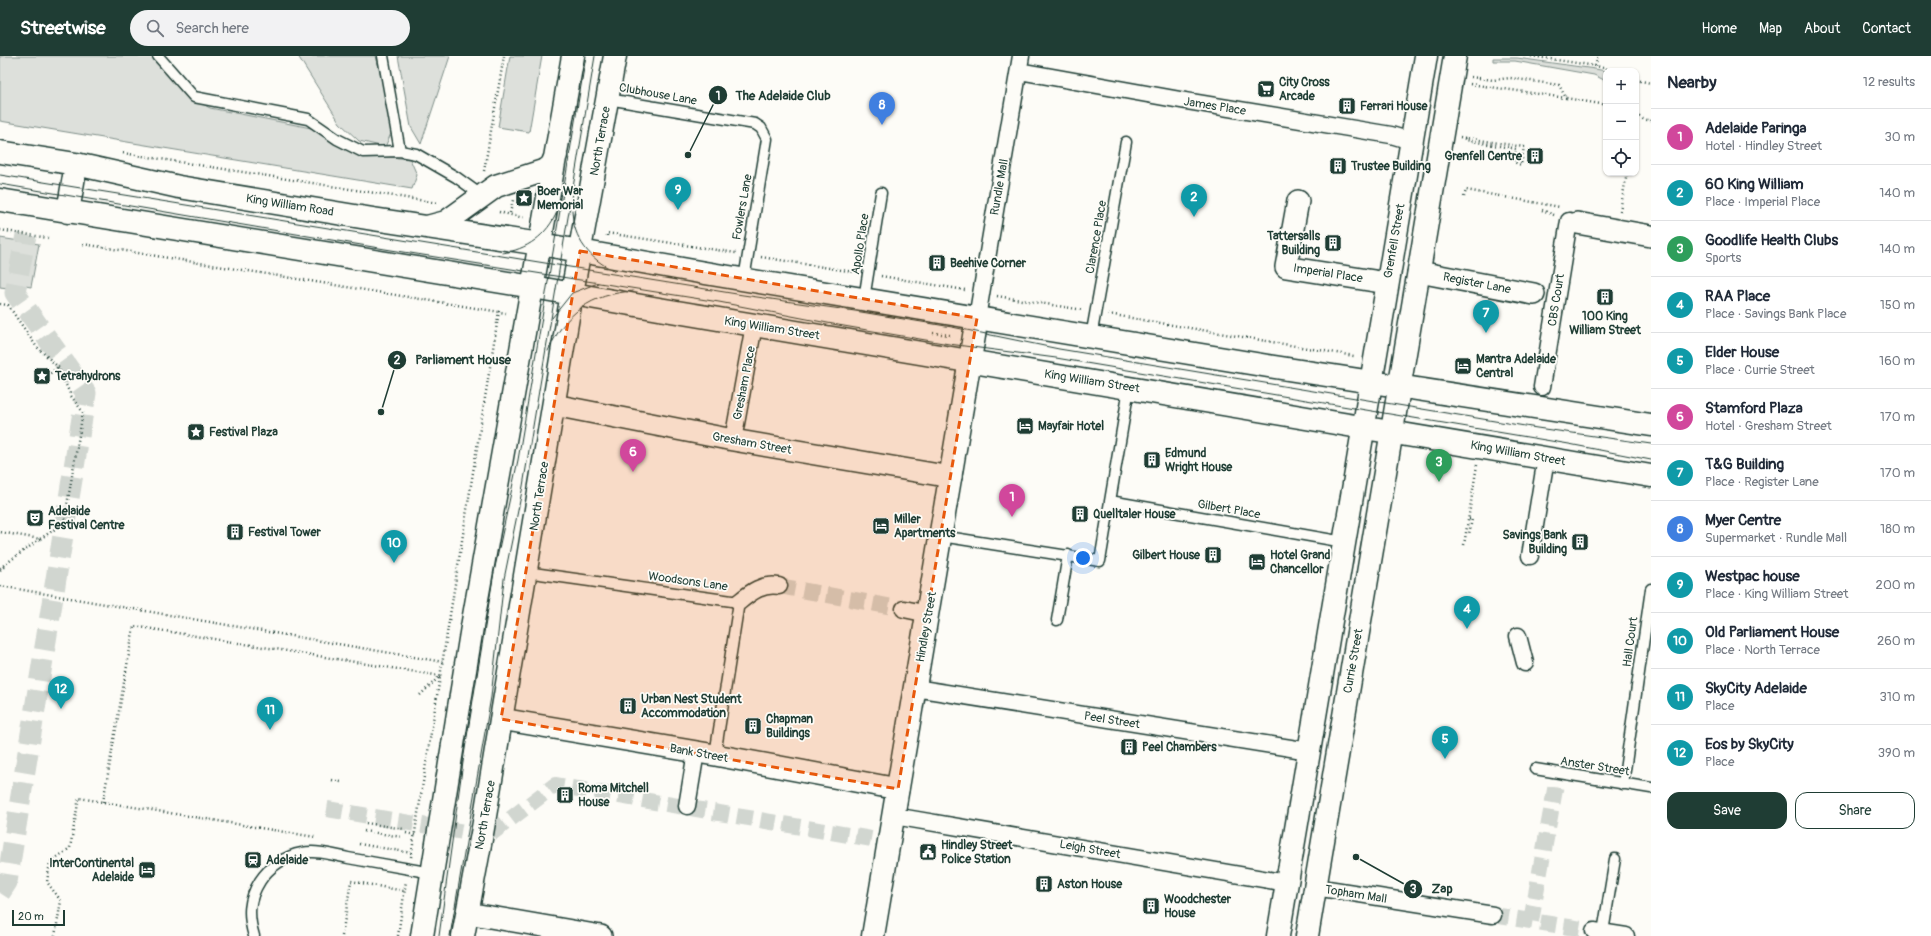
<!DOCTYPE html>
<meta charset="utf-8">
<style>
:root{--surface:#fff;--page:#f2f2f3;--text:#1f2937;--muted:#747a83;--line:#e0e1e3;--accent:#1f3d34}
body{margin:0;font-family:Pangolin,sans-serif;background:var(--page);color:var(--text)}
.controls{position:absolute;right:12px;top:12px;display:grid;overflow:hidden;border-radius:8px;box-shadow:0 1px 3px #0004}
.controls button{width:36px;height:36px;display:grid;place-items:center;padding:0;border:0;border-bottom:1px solid var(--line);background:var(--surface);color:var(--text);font:20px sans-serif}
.scale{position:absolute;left:12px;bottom:10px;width:53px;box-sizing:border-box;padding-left:4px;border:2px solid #1f3d34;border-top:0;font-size:11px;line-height:14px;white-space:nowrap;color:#1f3d34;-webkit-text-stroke:3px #fdfcf7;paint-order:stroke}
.you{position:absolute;left:1083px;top:502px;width:14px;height:14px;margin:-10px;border:3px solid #fff;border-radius:50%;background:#1a73e8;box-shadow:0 0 0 6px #1a73e833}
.badge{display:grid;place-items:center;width:26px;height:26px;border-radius:50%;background:var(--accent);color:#fff;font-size:13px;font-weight:700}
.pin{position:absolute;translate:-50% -33px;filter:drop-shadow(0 1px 2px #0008)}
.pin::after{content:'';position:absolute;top:21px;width:14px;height:12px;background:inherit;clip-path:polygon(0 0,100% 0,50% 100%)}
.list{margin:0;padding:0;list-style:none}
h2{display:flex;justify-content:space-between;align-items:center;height:52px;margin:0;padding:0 16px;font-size:17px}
h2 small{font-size:13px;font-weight:400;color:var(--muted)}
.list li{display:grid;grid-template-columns:26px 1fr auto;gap:12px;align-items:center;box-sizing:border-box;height:56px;padding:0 16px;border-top:1px solid var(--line)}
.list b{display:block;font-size:15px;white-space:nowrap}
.list p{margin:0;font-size:13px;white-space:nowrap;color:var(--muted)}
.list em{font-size:13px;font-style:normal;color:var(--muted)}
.actions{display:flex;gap:8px;padding:12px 16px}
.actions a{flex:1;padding:9px 0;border:1px solid var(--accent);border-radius:12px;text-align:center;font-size:14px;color:var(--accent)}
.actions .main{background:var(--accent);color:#fff}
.icon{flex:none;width:22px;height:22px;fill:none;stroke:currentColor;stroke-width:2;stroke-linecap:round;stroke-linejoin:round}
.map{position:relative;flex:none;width:1651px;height:880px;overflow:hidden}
header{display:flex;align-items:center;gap:24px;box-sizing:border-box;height:56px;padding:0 20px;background:var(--accent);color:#fff}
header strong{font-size:19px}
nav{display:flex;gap:22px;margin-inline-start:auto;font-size:14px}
.search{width:280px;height:36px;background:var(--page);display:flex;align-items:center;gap:10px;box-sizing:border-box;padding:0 14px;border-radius:22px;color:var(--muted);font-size:15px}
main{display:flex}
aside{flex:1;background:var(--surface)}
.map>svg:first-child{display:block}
.green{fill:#dde0db;stroke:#7e8e88}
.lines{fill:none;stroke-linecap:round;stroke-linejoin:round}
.pedestrian-tunnel{stroke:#d1d6d0;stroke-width:16;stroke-dasharray:16 8;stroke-linecap:butt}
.minor-tunnel{stroke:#d1d6d0;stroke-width:21;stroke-dasharray:21 10;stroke-linecap:butt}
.service-casing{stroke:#1f3d34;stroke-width:13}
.pedestrian-casing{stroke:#1f3d34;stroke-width:19}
.minor-casing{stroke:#1f3d34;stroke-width:24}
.tertiary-casing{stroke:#1f3d34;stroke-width:25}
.secondary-casing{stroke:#1f3d34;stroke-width:25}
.path{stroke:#1f3d34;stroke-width:2.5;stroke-dasharray:1 3;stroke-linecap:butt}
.service{stroke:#fdfcf7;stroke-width:10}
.pedestrian{stroke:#fdfcf7;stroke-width:16}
.minor{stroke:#fdfcf7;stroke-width:21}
.tertiary{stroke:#fdfcf7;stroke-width:22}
.secondary{stroke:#fdfcf7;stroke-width:22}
.tram{stroke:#1f3d34;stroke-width:1}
.marked{fill:#e8590c;fill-opacity:0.2;stroke:#e8590c;stroke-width:3;stroke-dasharray:8 5;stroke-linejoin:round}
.labels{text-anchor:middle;stroke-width:3.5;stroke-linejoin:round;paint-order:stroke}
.poi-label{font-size:12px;font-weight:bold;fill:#1f3d34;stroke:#fdfcf7;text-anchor:start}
.street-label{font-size:12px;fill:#1f3d34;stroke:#fdfcf7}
.leader{fill:none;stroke:#1f3d34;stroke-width:1.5}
.callout-dot{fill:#1f3d34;stroke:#fdfcf7;stroke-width:1.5}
.mark-label{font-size:12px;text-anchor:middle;font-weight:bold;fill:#fff}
.callout-label{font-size:13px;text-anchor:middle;font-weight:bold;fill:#1f3d34;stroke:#fdfcf7;stroke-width:3.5;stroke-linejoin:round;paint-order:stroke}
</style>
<header>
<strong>Streetwise</strong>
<div class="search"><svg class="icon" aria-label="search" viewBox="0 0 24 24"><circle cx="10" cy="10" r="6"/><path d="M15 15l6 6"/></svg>Search here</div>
<nav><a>Home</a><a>Map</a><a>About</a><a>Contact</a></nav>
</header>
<main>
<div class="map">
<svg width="1651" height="880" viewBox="0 0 1651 880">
<rect width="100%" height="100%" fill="#fdfcf7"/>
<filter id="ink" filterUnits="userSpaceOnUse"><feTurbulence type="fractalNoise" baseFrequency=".025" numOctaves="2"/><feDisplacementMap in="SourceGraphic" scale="8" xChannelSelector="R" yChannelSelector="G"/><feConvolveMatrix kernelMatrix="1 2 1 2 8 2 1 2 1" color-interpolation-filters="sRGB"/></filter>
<g filter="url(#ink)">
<path class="green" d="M0,0H161L190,41L210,52L311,72L378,100L410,103L417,119L412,133L0,65Z
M298,0H376L393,73L385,91L359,85L340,67Z
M398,0H450L421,88L411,71Z
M510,0H542L529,76L498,71Z
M1493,2H1517L1595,13L1606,15V30L1604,24L1594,19L1515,5H1493Z
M0,182L39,188L31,231L20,229L15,233L0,231Z"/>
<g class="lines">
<path class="pedestrian-tunnel" d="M779,530L904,553
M327,753L488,780L555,729L889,786
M1493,859L1594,875
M1531,865L1558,717"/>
<path class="minor-tunnel" d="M0,837L7,826L86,337L15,237L26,179"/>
<defs>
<path id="service" d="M158,0L194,41L308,63L337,83L363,96L400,95L416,98L456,121L481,139
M383,0L400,95
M608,43L755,68L761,72L767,83L744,223
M864,243L881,137
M1091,281L1126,86
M1110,445L1344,486
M941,480L1100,505L1129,332
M526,516L739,546L715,699
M1057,564L1068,499
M1535,713L1651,732
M1623,728L1651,533
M1603,876L1615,803
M254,880C248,860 248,844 260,825C269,811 285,800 302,797C317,794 333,799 348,802C376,807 404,812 432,817"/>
<path id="pedestrian" d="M1019,15L1186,45L1391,79L1411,85
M977,262L1021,0
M1542,331L1569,165L1577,167
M733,384L754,269
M1530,500L1546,402
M739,546C751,536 763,527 779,530
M904,553L928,558
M1518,580L1525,607
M915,632L1309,695
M687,750L696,696
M894,760L1287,827
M1315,831L1493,859
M1594,875L1626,880"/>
<path id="minor" d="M1298,145L1286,211L1387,227
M1577,167L1651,180
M1419,216L1534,238
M554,349L733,384L951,421
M501,663L715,699L898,733
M467,857L601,880"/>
<path id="tertiary" d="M873,880L977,262"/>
<path id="secondary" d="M0,96L76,108L179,131L373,163L540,188L705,217L1268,310L1651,369
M0,144L533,231L659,253L1651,420
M68,156L76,108
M427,171L446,166L496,130L546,114L552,109L556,99
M422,880L472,571L573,0
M463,880L483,772L572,237L615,0
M1278,880L1426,0
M1307,880L1455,0"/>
</defs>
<use href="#service" class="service-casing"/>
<use href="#pedestrian" class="pedestrian-casing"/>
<use href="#minor" class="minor-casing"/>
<use href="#tertiary" class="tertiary-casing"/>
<use href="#secondary" class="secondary-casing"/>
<path class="path" d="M1531,0L1596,10L1615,15
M1596,10L1597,0
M1471,21L1493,24L1510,22L1559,29L1566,42L1606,49
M1636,24L1651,27
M1470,28L1566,42
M1636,58L1643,63L1651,65
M1460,81L1524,91L1521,109L1514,106L1516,93L1466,84L1463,81
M123,97L438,147
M484,115L504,0
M1464,141L1466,134L1560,151
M1542,154L1554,159
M1620,155L1627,117
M499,156L524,162
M510,157L513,144
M0,174L48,182
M607,180V177L736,197
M83,188L506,257
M761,201L854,216
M881,220L965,234
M997,240L1083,254
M0,248L8,249L36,290L58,311L71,340L83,356L64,467L40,483L0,476
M1108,258L1354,300
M933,277L950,279
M41,325L58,311
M1469,463H1472L1469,478
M1464,489L1477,409
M0,512L40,483
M0,514L5,510
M0,530L443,606
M420,639L440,620
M332,724L341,726
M103,746L134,570L441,620
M366,767L404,773
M364,775L402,781
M406,777L415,779
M359,788L412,797
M411,801L499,255
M55,880L61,845L47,826L50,806L70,792L79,742L315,781
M342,880L351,825L404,835
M398,880L406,825"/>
<use href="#service" class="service"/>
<use href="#pedestrian" class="pedestrian"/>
<use href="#minor" class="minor"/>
<use href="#tertiary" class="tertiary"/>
<use href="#secondary" class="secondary"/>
<path class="tram" d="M0,119L743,239L855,255L952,271L1059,293L1537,372L1651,388
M0,128L385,193L719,246L838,269L949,288L1056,302L1342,350L1569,388L1651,404
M572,154C573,183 590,204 615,215
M502,197C527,194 547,179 557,156
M552,262L572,237L598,227
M548,295C565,257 591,238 633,235
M439,880L464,699L494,516L518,404L586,0
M450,880L491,641L504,523L523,430L595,0"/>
</g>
</g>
<path class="marked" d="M580,195L977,262L898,733L501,663Z"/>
<defs>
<symbol id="supermarket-square" viewBox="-11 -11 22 22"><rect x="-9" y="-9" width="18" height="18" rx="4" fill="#1f3d34" stroke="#fdfcf7"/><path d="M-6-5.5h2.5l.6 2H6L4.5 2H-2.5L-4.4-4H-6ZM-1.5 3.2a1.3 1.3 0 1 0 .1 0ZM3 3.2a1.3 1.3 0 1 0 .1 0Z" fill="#fff"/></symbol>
<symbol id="building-square" viewBox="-11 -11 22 22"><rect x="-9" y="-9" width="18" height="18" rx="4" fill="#1f3d34" stroke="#fdfcf7"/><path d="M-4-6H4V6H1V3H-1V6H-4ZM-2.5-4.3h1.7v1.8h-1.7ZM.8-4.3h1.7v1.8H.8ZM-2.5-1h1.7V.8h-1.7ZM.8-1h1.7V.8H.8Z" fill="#fff"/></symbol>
<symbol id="sight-square" viewBox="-11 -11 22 22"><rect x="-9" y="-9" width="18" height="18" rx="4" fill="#1f3d34" stroke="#fdfcf7"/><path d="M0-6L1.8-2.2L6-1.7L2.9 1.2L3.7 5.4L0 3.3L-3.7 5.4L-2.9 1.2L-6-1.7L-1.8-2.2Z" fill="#fff"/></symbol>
<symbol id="hotel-square" viewBox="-11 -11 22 22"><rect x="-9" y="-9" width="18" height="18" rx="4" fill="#1f3d34" stroke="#fdfcf7"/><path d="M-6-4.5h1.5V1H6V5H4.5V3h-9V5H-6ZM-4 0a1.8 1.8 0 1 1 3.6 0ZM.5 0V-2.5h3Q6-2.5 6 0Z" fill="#fff"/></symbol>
<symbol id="theatre-square" viewBox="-11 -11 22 22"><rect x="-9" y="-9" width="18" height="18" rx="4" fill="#1f3d34" stroke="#fdfcf7"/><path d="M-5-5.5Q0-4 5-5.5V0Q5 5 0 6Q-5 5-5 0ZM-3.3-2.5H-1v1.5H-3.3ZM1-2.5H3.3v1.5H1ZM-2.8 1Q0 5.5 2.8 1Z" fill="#fff"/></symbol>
<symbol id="civic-square" viewBox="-11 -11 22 22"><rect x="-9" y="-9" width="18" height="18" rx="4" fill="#1f3d34" stroke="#fdfcf7"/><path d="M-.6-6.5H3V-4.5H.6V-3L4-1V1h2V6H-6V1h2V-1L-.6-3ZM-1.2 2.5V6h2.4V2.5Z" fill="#fff"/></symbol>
<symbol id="station-square" viewBox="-11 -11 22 22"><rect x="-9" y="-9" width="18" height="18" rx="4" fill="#1f3d34" stroke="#fdfcf7"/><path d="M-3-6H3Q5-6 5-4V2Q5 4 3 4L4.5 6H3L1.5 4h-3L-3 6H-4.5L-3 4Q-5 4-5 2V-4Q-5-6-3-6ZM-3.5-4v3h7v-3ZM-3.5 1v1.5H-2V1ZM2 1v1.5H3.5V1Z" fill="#fff"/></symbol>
</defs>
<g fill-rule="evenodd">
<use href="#supermarket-square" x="1256" y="23" width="20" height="20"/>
<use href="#building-square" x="1337" y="40" width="20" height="20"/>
<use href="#building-square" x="1525" y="90" width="20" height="20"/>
<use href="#building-square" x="1328" y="100" width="20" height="20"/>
<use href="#sight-square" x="514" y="132" width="20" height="20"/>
<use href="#building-square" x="1323" y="177" width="20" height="20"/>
<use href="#building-square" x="927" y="197" width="20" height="20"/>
<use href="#building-square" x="1595" y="231" width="20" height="20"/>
<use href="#hotel-square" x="1453" y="300" width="20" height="20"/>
<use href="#sight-square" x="32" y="310" width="20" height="20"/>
<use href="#hotel-square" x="1015" y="360" width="20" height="20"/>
<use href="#sight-square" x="186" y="366" width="20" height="20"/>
<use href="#building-square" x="1142" y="394" width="20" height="20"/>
<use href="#building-square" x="1070" y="448" width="20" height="20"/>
<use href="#theatre-square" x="25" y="452" width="20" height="20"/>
<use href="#hotel-square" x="871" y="460" width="20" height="20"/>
<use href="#building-square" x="225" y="466" width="20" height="20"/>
<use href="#building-square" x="1570" y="476" width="20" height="20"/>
<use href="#building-square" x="1203" y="489" width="20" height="20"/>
<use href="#hotel-square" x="1247" y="496" width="20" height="20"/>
<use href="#building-square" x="618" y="640" width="20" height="20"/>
<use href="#building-square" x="743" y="660" width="20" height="20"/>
<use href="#building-square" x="1119" y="681" width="20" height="20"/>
<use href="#building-square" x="555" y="729" width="20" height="20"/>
<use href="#civic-square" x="918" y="786" width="20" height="20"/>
<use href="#station-square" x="243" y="794" width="20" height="20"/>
<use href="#hotel-square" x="137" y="804" width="20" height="20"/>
<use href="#building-square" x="1034" y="818" width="20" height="20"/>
<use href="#building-square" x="1141" y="840" width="20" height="20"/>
</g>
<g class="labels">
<g class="poi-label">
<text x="1279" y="30">City Cross<tspan x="1279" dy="14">Arcade</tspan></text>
<text x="1360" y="54">Ferrari House</text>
<text x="1522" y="104" text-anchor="end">Grenfell Centre</text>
<text x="1351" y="114">Trustee Building</text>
<text x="537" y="139">Boer War<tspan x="537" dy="14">Memorial</tspan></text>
<text x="1320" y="184" text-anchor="end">Tattersalls<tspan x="1320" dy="14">Building</tspan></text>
<text x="950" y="211">Beehive Corner</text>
<text x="1605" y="264" text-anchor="middle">100 King<tspan x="1605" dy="14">William Street</tspan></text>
<text x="1476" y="307">Mantra Adelaide<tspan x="1476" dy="14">Central</tspan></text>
<text x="55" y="324">Tetrahydrons</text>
<text x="1038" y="374">Mayfair Hotel</text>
<text x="209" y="380">Festival Plaza</text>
<text x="1165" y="401">Edmund<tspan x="1165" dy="14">Wright House</tspan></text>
<text x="48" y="459">Adelaide<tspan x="48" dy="14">Festival Centre</tspan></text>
<text x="1093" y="462">Quelltaler House</text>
<text x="894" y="467">Miller<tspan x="894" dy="14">Apartments</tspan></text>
<text x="248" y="480">Festival Tower</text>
<text x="1567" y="483" text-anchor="end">Savings Bank<tspan x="1567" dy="14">Building</tspan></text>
<text x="1200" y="503" text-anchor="end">Gilbert House</text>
<text x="1270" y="503">Hotel Grand<tspan x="1270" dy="14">Chancellor</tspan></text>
<text x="641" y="647">Urban Nest Student<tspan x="641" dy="14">Accommodation</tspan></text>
<text x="766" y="667">Chapman<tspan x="766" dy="14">Buildings</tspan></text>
<text x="1142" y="695">Peel Chambers</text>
<text x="578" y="736">Roma Mitchell<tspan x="578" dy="14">House</tspan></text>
<text x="941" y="793">Hindley Street<tspan x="941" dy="14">Police Station</tspan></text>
<text x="266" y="808">Adelaide</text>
<text x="134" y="811" text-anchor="end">InterContinental<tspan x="134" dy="14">Adelaide</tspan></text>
<text x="1057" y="832">Aston House</text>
<text x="1164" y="847">Woodchester<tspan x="1164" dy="14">House</tspan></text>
</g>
<g class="street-label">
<text transform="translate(658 38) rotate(10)" y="4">Clubhouse Lane</text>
<text transform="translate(1215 50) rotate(9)" y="4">James Place</text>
<text transform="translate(600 85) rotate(-80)" y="4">North Terrace</text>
<text transform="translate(999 131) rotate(-80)" y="4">Rundle Mall</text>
<text transform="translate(290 149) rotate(9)" y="4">King William Road</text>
<text transform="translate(742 151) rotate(-80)" y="4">Fowlers Lane</text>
<text transform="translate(1096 181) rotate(-80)" y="4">Clarence Place</text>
<text transform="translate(1394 185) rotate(-80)" y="4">Grenfell Street</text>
<text transform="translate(860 188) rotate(-81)" y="4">Apollo Place</text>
<text transform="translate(1328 217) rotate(9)" y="4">Imperial Place</text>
<text transform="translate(1477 227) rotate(11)" y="4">Register Lane</text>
<text transform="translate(1556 244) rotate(-81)" y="4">CBS Court</text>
<text transform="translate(772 272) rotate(9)" y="4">King William Street</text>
<text transform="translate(1092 325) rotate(9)" y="4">King William Street</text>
<text transform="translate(744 327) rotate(-79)" y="4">Gresham Place</text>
<text transform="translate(752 387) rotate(10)" y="4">Gresham Street</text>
<text transform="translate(1518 397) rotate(10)" y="4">King William Street</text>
<text transform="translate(539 440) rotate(-81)" y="4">North Terrace</text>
<text transform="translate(1229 453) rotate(10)" y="4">Gilbert Place</text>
<text transform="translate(688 525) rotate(8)" y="4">Woodsons Lane</text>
<text transform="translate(926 571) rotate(-80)" y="4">Hindley Street</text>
<text transform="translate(1630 586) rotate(-82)" y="4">Hall Court</text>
<text transform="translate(1353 605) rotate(-80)" y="4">Currie Street</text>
<text transform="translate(1112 664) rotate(9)" y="4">Peel Street</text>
<text transform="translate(699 697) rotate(10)" y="4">Bank Street</text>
<text transform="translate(1595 710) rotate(9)" y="4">Anster Street</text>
<text transform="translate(485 759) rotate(-80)" y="4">North Terrace</text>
<text transform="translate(1090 793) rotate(10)" y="4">Leigh Street</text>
<text transform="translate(1356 838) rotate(9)" y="4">Topham Mall</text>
</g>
</g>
<path class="leader" d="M688 99L718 39M381 356L397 304M1356 801L1413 833"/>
<g class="callout-dot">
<circle cx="688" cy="99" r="4"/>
<circle cx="381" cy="356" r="4"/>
<circle cx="1356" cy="801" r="4"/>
<circle cx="718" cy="39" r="10"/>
<circle cx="397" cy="304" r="10"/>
<circle cx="1413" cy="833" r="10"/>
</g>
<g class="mark-label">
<text x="718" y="44">1</text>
<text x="397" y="308">2</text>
<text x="1413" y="837">3</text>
</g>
<g class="callout-label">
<text x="783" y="44">The Adelaide Club</text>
<text x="463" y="308">Parliament House</text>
<text x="1442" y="837">Zap</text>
</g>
</svg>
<div class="controls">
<button>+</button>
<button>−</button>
<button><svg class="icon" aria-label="locate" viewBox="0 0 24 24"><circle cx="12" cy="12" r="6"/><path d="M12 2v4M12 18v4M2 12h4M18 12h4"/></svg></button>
</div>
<div class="scale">20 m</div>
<div class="you"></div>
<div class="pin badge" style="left:1012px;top:461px;background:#d1479c">1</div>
<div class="pin badge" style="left:1194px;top:161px;background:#0f9aa8">2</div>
<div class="pin badge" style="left:1439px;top:426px;background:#2e9e5b">3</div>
<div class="pin badge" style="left:1467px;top:573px;background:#0f9aa8">4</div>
<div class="pin badge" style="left:1445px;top:703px;background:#0f9aa8">5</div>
<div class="pin badge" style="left:633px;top:416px;background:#d1479c">6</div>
<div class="pin badge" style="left:1486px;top:277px;background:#0f9aa8">7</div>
<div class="pin badge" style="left:882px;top:69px;background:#3f7fe0">8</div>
<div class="pin badge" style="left:678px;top:154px;background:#0f9aa8">9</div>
<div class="pin badge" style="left:394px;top:507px;background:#0f9aa8">10</div>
<div class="pin badge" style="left:270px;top:674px;background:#0f9aa8">11</div>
<div class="pin badge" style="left:61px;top:653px;background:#0f9aa8">12</div>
</div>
<aside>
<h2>Nearby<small>12 results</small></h2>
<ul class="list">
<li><span class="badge" style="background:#d1479c">1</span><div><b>Adelaide Paringa</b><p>Hotel · Hindley Street</p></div><em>30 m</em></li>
<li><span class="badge" style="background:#0f9aa8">2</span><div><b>60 King William</b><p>Place · Imperial Place</p></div><em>140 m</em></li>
<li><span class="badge" style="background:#2e9e5b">3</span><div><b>Goodlife Health Clubs</b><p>Sports</p></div><em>140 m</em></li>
<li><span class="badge" style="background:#0f9aa8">4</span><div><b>RAA Place</b><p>Place · Savings Bank Place</p></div><em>150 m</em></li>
<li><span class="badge" style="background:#0f9aa8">5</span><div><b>Elder House</b><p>Place · Currie Street</p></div><em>160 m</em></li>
<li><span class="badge" style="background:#d1479c">6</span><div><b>Stamford Plaza</b><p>Hotel · Gresham Street</p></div><em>170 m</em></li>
<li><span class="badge" style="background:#0f9aa8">7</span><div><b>T&amp;G Building</b><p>Place · Register Lane</p></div><em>170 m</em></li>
<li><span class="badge" style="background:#3f7fe0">8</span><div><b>Myer Centre</b><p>Supermarket · Rundle Mall</p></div><em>180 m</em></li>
<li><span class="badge" style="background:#0f9aa8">9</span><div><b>Westpac house</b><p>Place · King William Street</p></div><em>200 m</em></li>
<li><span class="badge" style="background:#0f9aa8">10</span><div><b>Old Parliament House</b><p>Place · North Terrace</p></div><em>260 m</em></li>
<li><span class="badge" style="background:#0f9aa8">11</span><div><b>SkyCity Adelaide</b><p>Place</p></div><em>310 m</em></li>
<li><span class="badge" style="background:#0f9aa8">12</span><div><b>Eos by SkyCity</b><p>Place</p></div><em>390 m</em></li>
</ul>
<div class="actions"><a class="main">Save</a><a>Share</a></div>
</aside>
</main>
